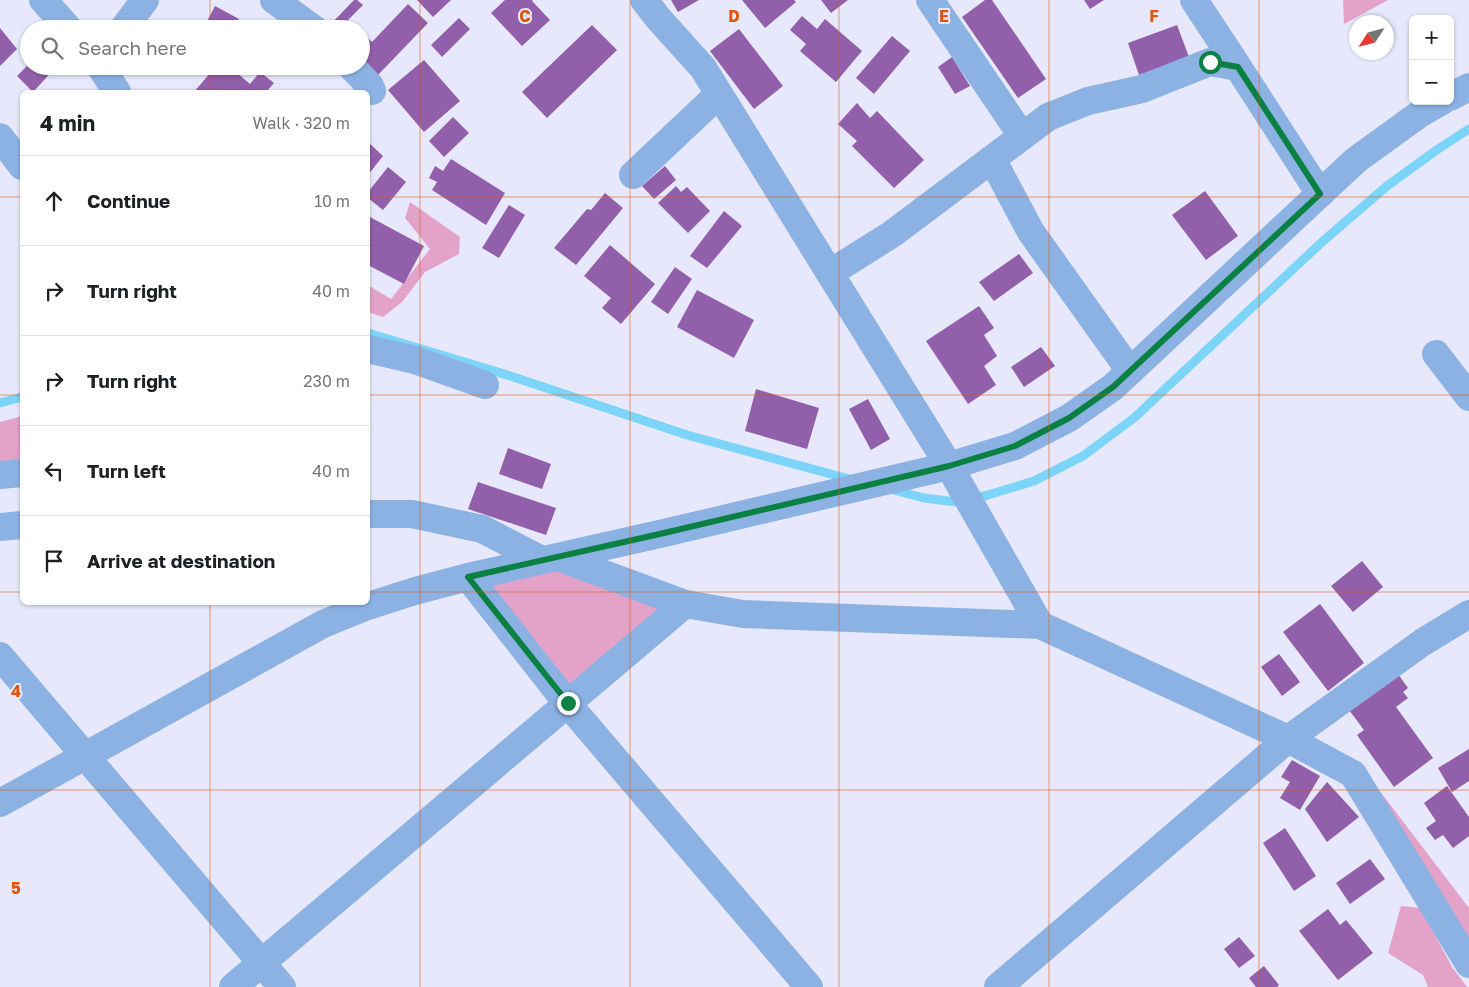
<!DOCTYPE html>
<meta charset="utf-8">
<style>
:root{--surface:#fff;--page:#f2f2f2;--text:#202124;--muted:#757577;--line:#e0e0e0}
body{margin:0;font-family:"Golos Text",sans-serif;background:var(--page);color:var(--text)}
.controls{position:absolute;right:15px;top:15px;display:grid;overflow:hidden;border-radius:8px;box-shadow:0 1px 4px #0004}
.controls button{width:45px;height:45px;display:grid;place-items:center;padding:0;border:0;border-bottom:1px solid var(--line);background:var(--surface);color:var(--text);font:25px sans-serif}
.compass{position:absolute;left:1349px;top:15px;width:45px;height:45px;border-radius:50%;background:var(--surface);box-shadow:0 1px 4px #0004;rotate:234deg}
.stop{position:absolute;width:15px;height:15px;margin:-11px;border:4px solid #0b8043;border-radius:50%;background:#fff}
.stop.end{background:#0b8043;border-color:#fff;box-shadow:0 1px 5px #0008}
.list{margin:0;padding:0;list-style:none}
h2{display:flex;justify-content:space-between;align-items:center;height:65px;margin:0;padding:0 20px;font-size:21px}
h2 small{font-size:16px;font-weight:400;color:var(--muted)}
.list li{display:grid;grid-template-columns:32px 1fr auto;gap:15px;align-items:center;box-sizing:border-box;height:90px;padding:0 20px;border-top:1px solid var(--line)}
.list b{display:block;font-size:19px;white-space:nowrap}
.list em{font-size:16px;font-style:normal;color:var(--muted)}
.icon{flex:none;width:28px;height:28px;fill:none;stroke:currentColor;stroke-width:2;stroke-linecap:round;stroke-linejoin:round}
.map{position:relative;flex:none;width:1469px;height:987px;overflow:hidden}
.search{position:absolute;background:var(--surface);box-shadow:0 1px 4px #0004;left:20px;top:20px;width:350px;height:55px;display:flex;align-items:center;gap:12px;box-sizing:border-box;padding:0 18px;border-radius:28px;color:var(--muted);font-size:19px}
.panel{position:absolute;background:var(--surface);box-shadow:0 1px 4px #0004;left:20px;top:90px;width:350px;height:515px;border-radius:8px}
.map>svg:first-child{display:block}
.green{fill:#e3a3c9}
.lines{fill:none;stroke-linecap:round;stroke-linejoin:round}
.stream{stroke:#7cd5f9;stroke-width:9}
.building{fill:#925faa}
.minor{stroke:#8cb2e4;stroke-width:28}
.tertiary{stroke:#8cb2e4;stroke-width:28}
.route{stroke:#0b8043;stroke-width:6}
.grid{fill:none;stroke:#de560d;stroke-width:1;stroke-opacity:0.55}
.grid-label{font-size:16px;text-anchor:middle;font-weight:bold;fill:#de560d;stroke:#e7e8fb;stroke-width:4;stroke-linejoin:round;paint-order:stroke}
</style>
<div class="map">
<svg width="1469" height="987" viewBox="0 0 1469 987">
<rect width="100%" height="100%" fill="#e7e8fb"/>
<path class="green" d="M1343,0H1388L1344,24Z
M410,202L460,237L459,254L425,272L402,302L383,317L368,312V285L391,299L430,249L405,218Z
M22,416V473L0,475V422Z
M558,557L675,612L567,703L468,577Z
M1366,773L1469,908V964Z
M1401,906L1421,908L1452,967L1467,987H1428L1423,975L1388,953Z"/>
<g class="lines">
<path class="stream" d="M368,333L498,372L687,435L853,480
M0,403L22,397
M890,489L924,498L956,502L988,495L1034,481L1083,456L1134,418L1322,242L1387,186L1438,149L1469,129"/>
</g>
<path class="building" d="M354,0H357L363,5L348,20L357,29H330L329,26Z
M417,0H451L433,17Z
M505,0H533L532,1L550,20L522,46L491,13Z
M671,0H699L678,12Z
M742,0H794L796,2L765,28Z
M821,0H848L831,13Z
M985,0H992L1046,79L1018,98L962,17Z
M1084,0H1104L1090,9Z
M408,4L428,23L376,77L361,63V32L372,42Z
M215,6L239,19L234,29H203Z
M802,16L817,29L825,19L862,51L836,82L800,51L806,44L790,30Z
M459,18L470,29L442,57L431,45Z
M592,25L617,50L547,118L522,92Z
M1177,25L1189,57L1139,75L1128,43Z
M0,28L17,49L0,66Z
M739,29L783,86L754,109L710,51Z
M892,36L910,51L874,94L856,78Z
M952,57L970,86L955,94L938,67Z
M424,60L460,101L424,132L388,90Z
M29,64V66H57L33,92L17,76Z
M216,66H229L250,84L260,72L274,83L266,92H194Z
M857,103L870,118L877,111L924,160L894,188L852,146L857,141L838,124Z
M453,117L469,133L444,157L429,141Z
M368,142L383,156L368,175Z
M451,159L505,193L486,225L432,190L437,182L429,178L435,166L443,171Z
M665,166L676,180L654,199L642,186Z
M388,167L406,182L383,210L368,198V192Z
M676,186L681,192L687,187L710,211L688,233L658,203Z
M1205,191L1238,236L1206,260L1172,215Z
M605,193L623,208L576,265L554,248L587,209L591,210Z
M509,205L525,215L499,258L482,248Z
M724,211L742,226L707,268L690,256Z
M368,216L424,246L404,284L368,265Z
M610,245L655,284L621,324L602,308L611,298L584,276Z
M1019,254L1033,273L994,301L979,282Z
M675,267L692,279L668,314L651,302Z
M697,290L754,320L734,358L677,327Z
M979,306L994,328L984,335L997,356L984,366L996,385L968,404L926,341Z
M1041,347L1055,366L1024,387L1011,367Z
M756,389L819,408L807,449L745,431Z
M868,399L890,439L871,450L849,409Z
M508,448L551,464L542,489L499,474Z
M478,482L556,508L546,535L468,509Z
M1362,561L1383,587L1353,612L1331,586Z
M1320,604L1364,663L1328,691L1283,632Z
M1279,654L1300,682L1282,696L1261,667Z
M1398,674L1408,688L1403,692L1408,698L1396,707L1433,758L1394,787L1357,735L1364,730L1349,710Z
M1469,749V781L1452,792L1438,768Z
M1292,760L1320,776L1300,810L1280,798L1290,782L1281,777Z
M1327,782L1359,817L1327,842L1305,809Z
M1447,786L1469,817V836L1453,848L1443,835L1435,840L1426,828L1436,821L1424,803Z
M1285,828L1316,876L1294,891L1263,843Z
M1370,859L1385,879L1350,904L1336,883Z
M1328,909L1340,925L1346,920L1373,953L1338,980L1299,931Z
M1239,937L1255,956L1239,968L1224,949Z
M1264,966L1279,985L1277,987H1256L1249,978Z"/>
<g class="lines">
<path class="minor" d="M43,0L69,29
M274,0L314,29
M644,0L658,18L703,68L949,466L1040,625L1288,739L1353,774L1469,964
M930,0L1022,136
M1194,0L1238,67
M123,29L145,0
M100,66L117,92
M351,66L370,86L372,91
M0,137L22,166
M992,159L1031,232L1130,371
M633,175L719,94
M830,273L892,234L1048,117L1088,101L1142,89L1210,62L1238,67L1320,194
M368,349L415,360L485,385
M1436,354L1469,397
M0,475L22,473
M368,514H412L482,529L542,560
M0,527L22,525
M558,557L685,604L743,614L1040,625
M468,577L567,703L809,987
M0,656L282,987
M233,987L685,604
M998,987L1288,739L1423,642L1469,614"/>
<path class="tertiary" d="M1450,97L1469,87
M0,803L323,624L365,607L415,591L468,577L664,533L949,466L1015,446L1069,418L1113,387L1356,160L1421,113L1442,101"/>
</g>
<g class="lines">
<path class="route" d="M568,703L468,577L664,533L949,466L1015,446L1069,418L1113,387L1320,194L1238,67L1210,62"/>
</g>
<path class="grid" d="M210,0V29M420,0V987M630,0V987M839,0V987M1049,0V987M1259,0V987M210,66V92M0,197H22M368,197H1469M0,395H22M368,395H1469M0,592H22M368,592H1469M210,602V987M0,790H1469"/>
<g class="grid-label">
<text x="525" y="22">C</text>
<text x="734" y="22">D</text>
<text x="944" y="22">E</text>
<text x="1154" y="22">F</text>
<text x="16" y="697">4</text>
<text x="16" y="894">5</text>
</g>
</svg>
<div class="controls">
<button>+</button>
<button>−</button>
</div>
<svg class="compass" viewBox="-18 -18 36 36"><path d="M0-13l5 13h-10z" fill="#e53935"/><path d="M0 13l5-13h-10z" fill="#757577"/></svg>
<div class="stop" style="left:1210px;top:62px"></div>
<div class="stop end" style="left:568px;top:703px"></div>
<div class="search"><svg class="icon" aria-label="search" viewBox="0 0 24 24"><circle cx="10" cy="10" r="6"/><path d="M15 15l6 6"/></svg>Search here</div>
<section class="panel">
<h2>4 min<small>Walk · 320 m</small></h2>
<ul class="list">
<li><svg class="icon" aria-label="ahead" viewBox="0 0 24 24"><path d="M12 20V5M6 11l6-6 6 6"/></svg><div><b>Continue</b></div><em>10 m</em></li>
<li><svg class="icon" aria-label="right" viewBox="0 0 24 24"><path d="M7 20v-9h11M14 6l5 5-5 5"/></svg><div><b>Turn right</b></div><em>40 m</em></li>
<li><svg class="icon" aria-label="right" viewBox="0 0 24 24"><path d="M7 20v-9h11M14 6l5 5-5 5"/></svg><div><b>Turn right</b></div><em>230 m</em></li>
<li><svg class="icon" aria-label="left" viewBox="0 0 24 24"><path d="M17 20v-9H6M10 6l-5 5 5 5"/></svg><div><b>Turn left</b></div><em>40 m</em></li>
<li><svg class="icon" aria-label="arrive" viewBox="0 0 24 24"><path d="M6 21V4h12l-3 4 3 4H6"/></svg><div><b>Arrive at destination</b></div></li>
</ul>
</section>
</div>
